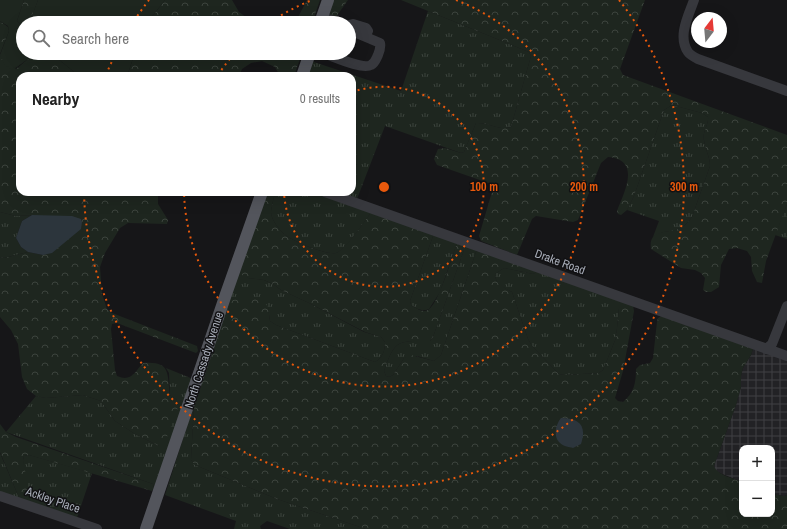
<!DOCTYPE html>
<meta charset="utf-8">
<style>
:root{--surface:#fff;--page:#f2f2f2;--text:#222;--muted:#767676;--line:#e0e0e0}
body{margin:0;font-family:"Archivo Narrow",sans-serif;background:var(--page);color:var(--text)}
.controls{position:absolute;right:12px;bottom:12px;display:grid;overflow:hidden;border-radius:8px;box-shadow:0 4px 16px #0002}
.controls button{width:36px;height:36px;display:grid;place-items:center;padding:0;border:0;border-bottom:1px solid var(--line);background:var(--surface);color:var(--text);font:20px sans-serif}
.compass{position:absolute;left:691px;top:12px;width:36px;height:36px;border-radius:50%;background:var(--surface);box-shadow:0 4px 16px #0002;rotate:16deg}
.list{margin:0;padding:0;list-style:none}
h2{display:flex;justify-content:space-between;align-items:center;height:52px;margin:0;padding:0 16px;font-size:17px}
h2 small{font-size:13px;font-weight:400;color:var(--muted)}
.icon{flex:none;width:22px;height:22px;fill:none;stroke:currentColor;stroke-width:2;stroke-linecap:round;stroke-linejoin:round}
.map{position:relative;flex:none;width:787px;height:529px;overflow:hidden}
.search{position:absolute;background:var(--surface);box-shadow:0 4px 16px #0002;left:16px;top:16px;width:340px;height:44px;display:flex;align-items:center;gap:10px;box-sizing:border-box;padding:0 14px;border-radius:22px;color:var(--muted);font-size:15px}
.panel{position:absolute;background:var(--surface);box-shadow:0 4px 16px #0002;left:16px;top:72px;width:340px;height:124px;border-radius:12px}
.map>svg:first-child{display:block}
.industrial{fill:url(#industrial-grid)}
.grass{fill:url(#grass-tufts)}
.forest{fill:url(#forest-crowns)}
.green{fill:#1e261f}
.water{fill:#2c353c}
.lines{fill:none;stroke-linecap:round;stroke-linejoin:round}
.minor{stroke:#37383d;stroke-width:10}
.major{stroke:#53555c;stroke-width:12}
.ring{fill:none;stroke:#e8590c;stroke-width:2;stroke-dasharray:2 4}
.labels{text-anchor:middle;stroke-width:3;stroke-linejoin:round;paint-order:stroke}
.street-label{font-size:12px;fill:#a8adb8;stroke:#111113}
.centre{fill:#e8590c;stroke:#111113;stroke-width:2}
.ring-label{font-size:12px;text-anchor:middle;font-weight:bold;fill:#e8590c;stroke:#111113;stroke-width:3;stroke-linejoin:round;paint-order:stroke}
</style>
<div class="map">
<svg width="787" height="529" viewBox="0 0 787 529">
<defs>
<pattern id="industrial-grid" width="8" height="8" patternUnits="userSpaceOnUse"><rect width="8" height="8" fill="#222225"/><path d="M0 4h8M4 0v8" fill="none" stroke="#3f3f43"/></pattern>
<pattern id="grass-tufts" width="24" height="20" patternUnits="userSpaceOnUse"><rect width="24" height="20" fill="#1e261f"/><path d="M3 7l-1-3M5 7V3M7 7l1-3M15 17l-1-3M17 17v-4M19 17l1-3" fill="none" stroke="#3c433d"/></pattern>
<pattern id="forest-crowns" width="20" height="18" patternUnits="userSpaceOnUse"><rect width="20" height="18" fill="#1e261f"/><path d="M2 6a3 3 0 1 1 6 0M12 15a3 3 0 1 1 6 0" fill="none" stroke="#3c433d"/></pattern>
</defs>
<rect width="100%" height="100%" fill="#161618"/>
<path class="industrial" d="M753,349L787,356V495L784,496L772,494V448H742V482L720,473L715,470L714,466L736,405L741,387V376L743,368L751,355Z"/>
<path class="grass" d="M428,11L529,52L531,56L511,127C499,131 488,122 476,123L464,152L461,153L385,126L357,199L337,192H352V76H306L311,61L401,91Z
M672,105L702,113L708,117C709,125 702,132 704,140C705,150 710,156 710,166L692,217C689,221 685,226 680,228C671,233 664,229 653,237L659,221L627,210L634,196L664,110Z
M275,192H317L376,213L370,214C363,223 346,250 336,253C325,255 292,241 284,234C279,229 272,221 271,213C271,207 274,198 275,192Z
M787,204V239L775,235Z
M0,212L16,216L32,215L22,221L16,238L21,247L28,252L4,258L0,257Z
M429,232L460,243L456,246L440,292L429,309C422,312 417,309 411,305L410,301L433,236Z
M464,244L480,250L476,252L441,355L434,361L417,356L404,358L393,375L389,377L386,376L384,371C395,339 398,341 430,341L433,337L464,250Z
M504,268L533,274L537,272L627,302L619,308L616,338L603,370L599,373L564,375L559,374L532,346L528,339L512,292C504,288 495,284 495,274Z
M239,270L248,278L264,280L273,284L281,290L309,303L364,332L381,337L385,342C385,350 383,358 375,362L276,325L270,321L268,308L228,302Z
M166,368L193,379L154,488L153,484L6,432L36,396L46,398L83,395L101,401L115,421L135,434L159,446L177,400L170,395L169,373Z
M194,404L191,460L195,465L277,499L366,529H290L267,521L260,526L261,529H234L236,521L165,495Z
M0,452V453L20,500L0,493Z
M29,455L92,473L77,518L26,501L23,460L24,456Z"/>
<path class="forest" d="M24,0H38L30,22L29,23H23V25H21L17,21Z
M165,0H232L239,12L254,23H147Z
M307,0H320L312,23H295Z
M333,0H348L336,17L328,14Z
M401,0H645L620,69L623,75L787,135V204L766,261L762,283L757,282L752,271L751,257L747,251L737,248L729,249L721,265L719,287L711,292H706L703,290L705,278L701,273L695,270L681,268L651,249C648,228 668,234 680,228C685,226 689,221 692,217L710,166C710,156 705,150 704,140C702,132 709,125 708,117L702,113L672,105L664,110L634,196L627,210L621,215L618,214L617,211C624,192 642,160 608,157L601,163L578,220L573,222L536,216L532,219L517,255L481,241L479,236L494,185L437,165L434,159L438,149L445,148L461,153L464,152L476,123C488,122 499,131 511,127L531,56L529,52Z
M0,21L8,27L9,31L0,54L16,69C29,59 34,50 52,54L79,76H20V192H158V204L168,220L167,224L128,223L120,228L105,253L100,267L102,294L107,309L112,313L197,346L198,351L196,353L117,323L112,324L111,329L115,370L117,376C131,382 134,373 143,363C171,361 167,373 170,395L177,400L179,405L164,445L159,446L135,434L115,421L101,401L83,395L46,398L36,396L27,389L22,377L18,344L11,330L0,317V257L4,258L28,252L43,255L32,215L16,216L0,212Z
M135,53H302L294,76H280L275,67L262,61L251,63L242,69L239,76H127Z
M266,192H275C274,198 271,207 271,213C272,221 279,229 284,234C292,241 325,255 336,253C345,250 364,222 370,214L376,213L429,232L433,236L410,301L411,305C416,308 422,313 428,310C439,303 451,259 456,246L460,243L464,244V250L433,337L430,341C398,341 395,339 384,371L386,376L389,377L393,375L404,358L411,355L434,361L441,355L476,252L480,250L537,272L533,274L504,268L495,274C495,284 504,287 512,292L528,339L532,346L559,374L564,375L599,373L603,370L616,338L619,308L621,302L633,305L634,311L623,371L615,398L618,401L623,402C634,393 636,383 636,369L640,365L650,363L653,358L657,322L658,318L663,315L753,349L751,355L743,368L741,376V387L736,405L714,466C717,475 733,478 742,482V514H772V494L784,496L787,495V529H366L277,499L195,465L191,460L194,404L228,302C239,297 261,295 268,307C269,311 269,317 270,321L276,325L375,362C383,358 385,350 385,342L381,337L365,332L309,303L281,290L273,284L264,280L248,278L242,275L239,270Z
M0,424L6,432L16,437L153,484L154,488L152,491L29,455L24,456L23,460L30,496L26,501L20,500L0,452Z"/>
<path class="green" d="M0,0H24L17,21L21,25H23V53H36L13,70L5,65L0,55L9,31L8,26L0,21Z
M38,0H165L147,23H29Z
M46,53H135L127,76H79L52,54Z"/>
<path class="water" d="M32,215L72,216L81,219L82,222L81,229L52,253L43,255L28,252L21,247L16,238L22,221Z
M561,418C580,418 587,426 581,444L573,448C569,447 562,446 559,442C553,436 556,424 561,418Z"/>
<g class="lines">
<path class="minor" d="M694,0C689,15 677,36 688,52C690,55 694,57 698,59L787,91
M322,17L339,23
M349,25L353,24L366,28L368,31L365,36
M323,53C333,56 362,70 371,65C375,63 376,59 378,55C380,50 381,47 380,43L354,32L349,29
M325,192L787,356
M766,349L772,344L787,306
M0,496L97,529"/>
<path class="major" d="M320,23L328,0
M302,76L310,53
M146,529L226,294L262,192"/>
</g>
<g class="ring">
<path d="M352 92A100 100 0 1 1 284 192"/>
<path d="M218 75A200 200 0 0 1 235 53M271 22A200 200 0 0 1 312 0M456 0A200 200 0 1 1 184 192"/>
<path d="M106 75A300 300 0 0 1 116 53M134 21A300 300 0 0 1 149 0M619 0A300 300 0 1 1 84 192"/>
</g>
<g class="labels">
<g class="street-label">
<text transform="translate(560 262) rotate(20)" y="4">Drake Road</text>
<text transform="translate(204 360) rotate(-72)" y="4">North Cassady Avenue</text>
<text transform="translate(53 500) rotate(19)" y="4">Ackley Place</text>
</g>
</g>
<circle cx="384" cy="187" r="6" class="centre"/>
<g class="ring-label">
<text x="484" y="191">100 m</text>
<text x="584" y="191">200 m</text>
<text x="684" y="191">300 m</text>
</g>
</svg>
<div class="controls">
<button>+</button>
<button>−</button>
</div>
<svg class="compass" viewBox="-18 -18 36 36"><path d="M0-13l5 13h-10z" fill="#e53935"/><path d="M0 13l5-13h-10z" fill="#767676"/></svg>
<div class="search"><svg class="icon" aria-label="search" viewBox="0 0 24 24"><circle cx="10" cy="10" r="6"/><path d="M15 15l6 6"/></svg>Search here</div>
<section class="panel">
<h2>Nearby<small>0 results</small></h2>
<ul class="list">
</ul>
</section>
</div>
